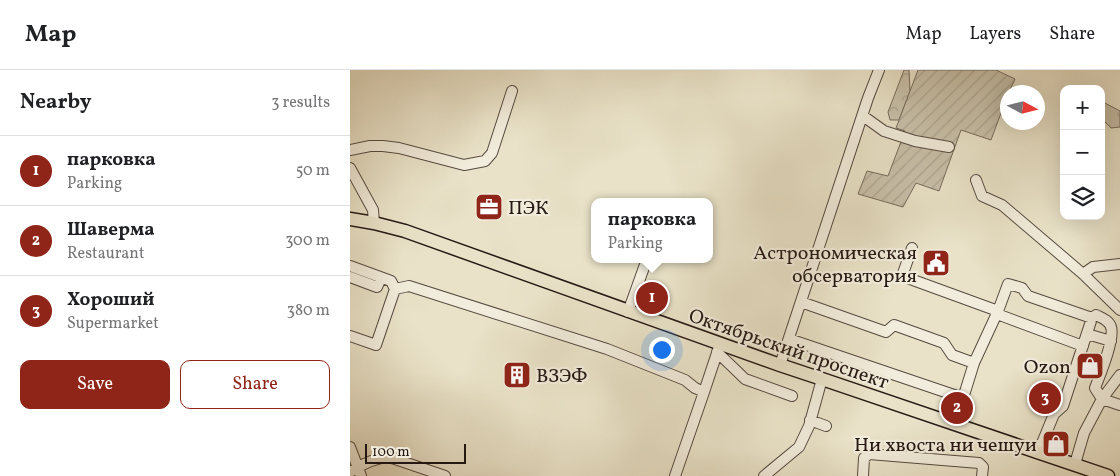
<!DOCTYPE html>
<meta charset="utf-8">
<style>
:root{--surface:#fff;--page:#f6f6f6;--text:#202124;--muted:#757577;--line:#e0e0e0;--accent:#8f2418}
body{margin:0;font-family:Vollkorn,serif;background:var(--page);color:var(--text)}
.controls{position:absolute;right:15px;top:15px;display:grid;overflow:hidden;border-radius:10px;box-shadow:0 5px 20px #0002}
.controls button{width:45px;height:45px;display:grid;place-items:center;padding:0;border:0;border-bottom:1px solid var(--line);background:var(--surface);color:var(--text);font:25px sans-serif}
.compass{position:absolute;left:650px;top:15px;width:45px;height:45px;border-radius:50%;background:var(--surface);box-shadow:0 5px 20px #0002;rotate:97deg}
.scale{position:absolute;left:15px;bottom:12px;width:101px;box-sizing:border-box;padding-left:5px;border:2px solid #261914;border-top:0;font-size:14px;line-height:18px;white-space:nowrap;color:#261914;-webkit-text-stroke:4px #f1ecdb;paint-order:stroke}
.you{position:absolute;left:311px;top:279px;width:18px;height:18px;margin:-12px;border:4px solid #fff;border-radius:50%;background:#1a73e8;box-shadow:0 0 0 8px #1a73e833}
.badge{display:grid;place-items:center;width:32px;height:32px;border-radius:50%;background:var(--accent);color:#fff;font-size:16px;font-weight:700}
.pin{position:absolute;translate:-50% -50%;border:2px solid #fff;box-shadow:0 1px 5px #0006}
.popup{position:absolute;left:241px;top:128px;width:122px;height:65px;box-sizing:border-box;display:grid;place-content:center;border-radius:10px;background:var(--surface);filter:drop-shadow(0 1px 4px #0005);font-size:16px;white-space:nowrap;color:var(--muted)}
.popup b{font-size:19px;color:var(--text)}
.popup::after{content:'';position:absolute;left:50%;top:100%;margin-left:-10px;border:10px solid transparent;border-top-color:var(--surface)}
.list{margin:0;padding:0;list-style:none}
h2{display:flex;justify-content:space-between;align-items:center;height:65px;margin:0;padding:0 20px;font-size:21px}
h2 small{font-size:16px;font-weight:400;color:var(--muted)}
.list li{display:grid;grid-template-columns:32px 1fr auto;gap:15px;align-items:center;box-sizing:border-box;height:70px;padding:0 20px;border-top:1px solid var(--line)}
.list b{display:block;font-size:19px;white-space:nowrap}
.list p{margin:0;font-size:16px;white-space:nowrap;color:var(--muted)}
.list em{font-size:16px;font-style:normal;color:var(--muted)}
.actions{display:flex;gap:10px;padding:15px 20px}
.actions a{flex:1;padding:11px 0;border:1px solid var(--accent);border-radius:10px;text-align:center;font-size:18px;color:var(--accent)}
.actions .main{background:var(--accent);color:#fff}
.icon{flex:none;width:28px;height:28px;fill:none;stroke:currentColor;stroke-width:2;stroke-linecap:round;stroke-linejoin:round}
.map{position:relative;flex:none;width:770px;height:406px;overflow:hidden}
header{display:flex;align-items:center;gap:30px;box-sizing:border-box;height:70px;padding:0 25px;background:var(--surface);border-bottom:1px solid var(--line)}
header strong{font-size:24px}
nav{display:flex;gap:28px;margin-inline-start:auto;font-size:18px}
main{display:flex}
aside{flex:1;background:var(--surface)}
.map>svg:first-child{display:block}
.grass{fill:url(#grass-tufts);stroke:#776c5e}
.forest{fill:url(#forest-crowns);stroke:#776c5e}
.garden{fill:url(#garden-furrows);stroke:#776c5e}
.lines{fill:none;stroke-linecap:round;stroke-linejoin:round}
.minor-casing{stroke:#574b41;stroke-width:12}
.major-casing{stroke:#261914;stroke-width:15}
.minor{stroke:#f1ecdb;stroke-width:10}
.major{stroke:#e9e2c8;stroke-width:12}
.labels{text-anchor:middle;stroke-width:4.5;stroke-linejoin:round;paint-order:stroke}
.poi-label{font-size:20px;fill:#261914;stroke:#f1ecdb;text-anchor:end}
.street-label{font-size:20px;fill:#261914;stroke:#f1ecdb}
</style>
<header>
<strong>Map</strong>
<nav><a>Map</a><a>Layers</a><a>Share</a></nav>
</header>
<main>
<aside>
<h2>Nearby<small>3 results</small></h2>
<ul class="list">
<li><span class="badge">1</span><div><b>парковка</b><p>Parking</p></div><em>50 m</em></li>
<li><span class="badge">2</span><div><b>Шаверма</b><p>Restaurant</p></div><em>300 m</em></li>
<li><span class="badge">3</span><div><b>Хороший</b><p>Supermarket</p></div><em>380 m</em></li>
</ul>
<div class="actions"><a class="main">Save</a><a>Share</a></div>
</aside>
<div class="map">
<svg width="770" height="406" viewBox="0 0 770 406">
<defs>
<pattern id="grass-tufts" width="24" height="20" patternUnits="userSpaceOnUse" patternTransform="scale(1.25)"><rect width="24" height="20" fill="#c8c0a9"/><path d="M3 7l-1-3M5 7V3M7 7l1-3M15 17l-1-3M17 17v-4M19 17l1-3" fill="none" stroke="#aca491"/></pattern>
<pattern id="forest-crowns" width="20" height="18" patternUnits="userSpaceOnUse" patternTransform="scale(1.25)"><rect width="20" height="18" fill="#c8c0a9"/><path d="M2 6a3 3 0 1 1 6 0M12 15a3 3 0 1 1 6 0" fill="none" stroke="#aca491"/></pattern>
<pattern id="garden-furrows" width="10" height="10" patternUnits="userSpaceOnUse" patternTransform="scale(1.25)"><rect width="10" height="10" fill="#c8c0a9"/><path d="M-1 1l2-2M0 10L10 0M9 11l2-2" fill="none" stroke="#aca491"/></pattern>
</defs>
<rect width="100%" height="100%" fill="#e9e2c8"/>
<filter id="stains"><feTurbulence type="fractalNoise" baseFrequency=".004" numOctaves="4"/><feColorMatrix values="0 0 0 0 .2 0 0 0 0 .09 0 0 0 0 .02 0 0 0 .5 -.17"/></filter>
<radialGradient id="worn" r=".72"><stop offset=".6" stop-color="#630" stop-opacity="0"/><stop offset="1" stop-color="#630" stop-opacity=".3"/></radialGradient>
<path class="grass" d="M751,31L770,41V57L761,58L751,48Z"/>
<path class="forest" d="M554,0H559L560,21L549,50H540L538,42Z"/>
<path class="garden" d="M568,0H646L665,9L659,22H658L657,27L641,70L611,60L589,121L566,113L553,137L508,124L517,101L538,106L555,61L546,58Z"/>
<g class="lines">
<defs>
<path id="minor" d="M513,46L534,61L565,71L599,77
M0,80L20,76H33L49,78L114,95L135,91L142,83L162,21
M0,98L23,140L24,153
M626,110L632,126L652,135L733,204L770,240
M562,178L552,206L648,241
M0,196L41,211L45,219
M733,204L743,197L770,194
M0,207L27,217L31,208
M451,232L536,262L544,255L594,273L602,285L624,293
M278,242L297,189
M647,244L733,276
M742,248L746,245C752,248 759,250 761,257C765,269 750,305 745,318L752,329L770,335
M737,264L761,271
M0,266L26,275L45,219L59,216L257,279L335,310L345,318L354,322
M439,269L613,328
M367,282L395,309L442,326
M430,295L518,28L529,0
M460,350L476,356
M605,354L624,293L648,241L658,214L672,218L678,226L742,248L713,336L704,344L688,383
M0,377L11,406
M725,394L734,363L752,329L770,305
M0,402C12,394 25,388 39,387L95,406
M325,406L354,322L370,274
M414,406L449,377L459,356L472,309
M513,406L514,388L519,384L629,393L633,397L632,406"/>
<path id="major" d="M0,149L24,153L55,161L430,295L472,309L758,406"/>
</defs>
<use href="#minor" class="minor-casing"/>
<use href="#major" class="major-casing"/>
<use href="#minor" class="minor"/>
<use href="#major" class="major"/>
</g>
<defs>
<symbol id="office-square" viewBox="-11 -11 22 22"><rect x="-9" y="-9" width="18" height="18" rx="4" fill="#8f2418" stroke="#f1ecdb"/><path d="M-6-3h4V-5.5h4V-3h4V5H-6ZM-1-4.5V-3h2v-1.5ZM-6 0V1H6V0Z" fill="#fff"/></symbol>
<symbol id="civic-square" viewBox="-11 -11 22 22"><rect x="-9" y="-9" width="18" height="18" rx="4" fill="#8f2418" stroke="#f1ecdb"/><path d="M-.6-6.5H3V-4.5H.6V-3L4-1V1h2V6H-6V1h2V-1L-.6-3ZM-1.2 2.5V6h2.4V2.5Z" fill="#fff"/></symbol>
<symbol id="shop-square" viewBox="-11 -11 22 22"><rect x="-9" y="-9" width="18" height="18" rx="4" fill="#8f2418" stroke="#f1ecdb"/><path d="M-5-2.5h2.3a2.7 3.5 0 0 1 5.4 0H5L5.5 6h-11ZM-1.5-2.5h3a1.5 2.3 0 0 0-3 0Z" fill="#fff"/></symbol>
<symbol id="building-square" viewBox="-11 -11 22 22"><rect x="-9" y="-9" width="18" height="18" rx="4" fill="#8f2418" stroke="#f1ecdb"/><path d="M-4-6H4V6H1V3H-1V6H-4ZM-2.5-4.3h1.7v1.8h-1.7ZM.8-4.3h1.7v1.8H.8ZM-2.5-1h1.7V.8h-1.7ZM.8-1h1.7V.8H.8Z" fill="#fff"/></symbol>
</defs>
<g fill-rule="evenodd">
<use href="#office-square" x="123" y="121" width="32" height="32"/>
<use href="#civic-square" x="570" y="177" width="32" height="32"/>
<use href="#shop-square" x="724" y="280" width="32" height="32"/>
<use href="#building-square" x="151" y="289" width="32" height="32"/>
<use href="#shop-square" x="690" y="358" width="32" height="32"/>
</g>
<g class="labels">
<g class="poi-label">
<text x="158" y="144" text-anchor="start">ПЭК</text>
<text x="567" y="189">Aстрономическая<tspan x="567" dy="23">обсерватория</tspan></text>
<text x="721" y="303">Ozon</text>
<text x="186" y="312" text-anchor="start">ВЗЭФ</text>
<text x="687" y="381">Ни хвоста ни чешуи</text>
</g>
<g class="street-label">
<text transform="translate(439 278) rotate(19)" y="7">Октябрьский проспект</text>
</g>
</g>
<rect width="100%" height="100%" filter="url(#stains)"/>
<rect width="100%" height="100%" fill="url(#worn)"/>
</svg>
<div class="controls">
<button>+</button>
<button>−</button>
<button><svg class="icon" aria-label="layers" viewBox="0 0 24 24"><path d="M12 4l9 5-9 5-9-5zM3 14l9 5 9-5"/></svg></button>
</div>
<svg class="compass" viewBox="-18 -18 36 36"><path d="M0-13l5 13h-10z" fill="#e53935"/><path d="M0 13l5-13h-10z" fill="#757577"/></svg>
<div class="scale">100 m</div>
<div class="you"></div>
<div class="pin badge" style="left:302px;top:228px">1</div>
<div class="popup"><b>парковка</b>Parking</div>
<div class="pin badge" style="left:607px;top:338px">2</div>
<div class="pin badge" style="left:695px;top:328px">3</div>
</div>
</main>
